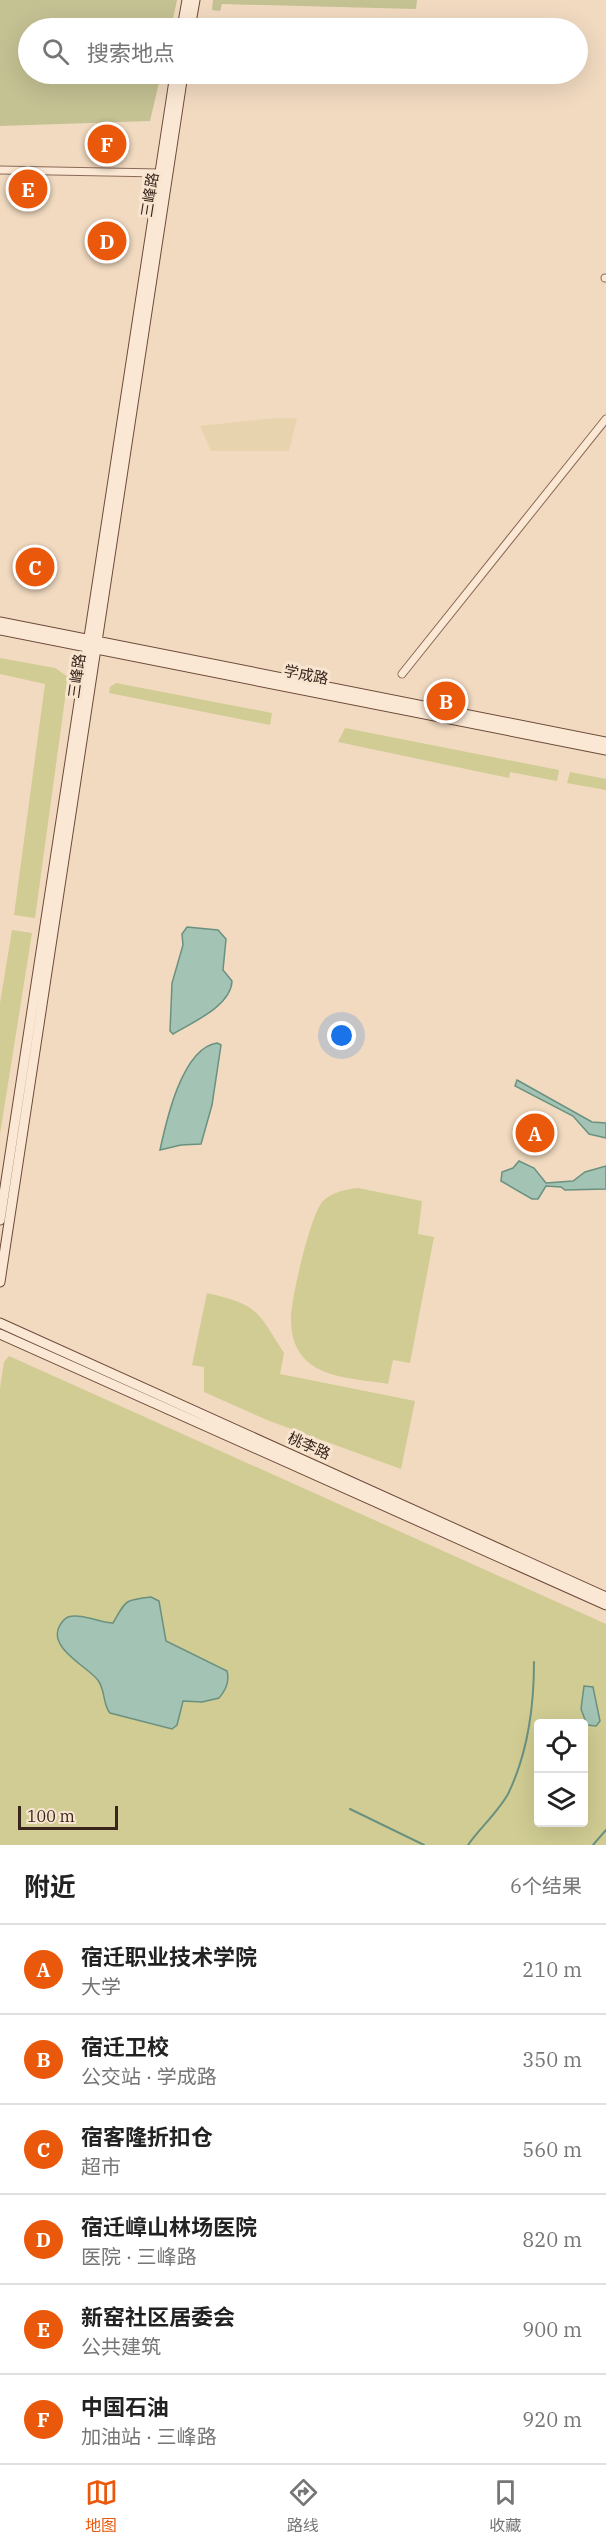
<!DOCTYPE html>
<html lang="zh">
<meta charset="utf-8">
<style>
:root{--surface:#fff;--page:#f2f2f2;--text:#222;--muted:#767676;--line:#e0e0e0;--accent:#ea580c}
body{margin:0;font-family:"IBM Plex Serif","Noto Sans SC",serif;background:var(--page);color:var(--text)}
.controls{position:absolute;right:18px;bottom:18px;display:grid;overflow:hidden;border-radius:6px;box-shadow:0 6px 24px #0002}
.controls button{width:54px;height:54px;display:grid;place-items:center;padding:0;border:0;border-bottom:2px solid var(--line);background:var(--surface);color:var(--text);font:30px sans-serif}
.scale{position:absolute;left:18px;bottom:15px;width:100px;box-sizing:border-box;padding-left:6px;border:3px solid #3a251c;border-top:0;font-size:16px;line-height:21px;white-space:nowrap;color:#3a251c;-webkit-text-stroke:4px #f8e5d0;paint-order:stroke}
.you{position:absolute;left:342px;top:1036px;width:21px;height:21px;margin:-15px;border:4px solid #fff;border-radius:50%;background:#1a73e8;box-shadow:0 0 0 9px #1a73e833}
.badge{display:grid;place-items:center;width:39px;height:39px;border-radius:50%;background:var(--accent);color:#fff;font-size:20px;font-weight:700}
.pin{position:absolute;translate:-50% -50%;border:3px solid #fff;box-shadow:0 2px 6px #0006}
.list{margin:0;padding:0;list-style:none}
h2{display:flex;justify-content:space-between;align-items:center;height:78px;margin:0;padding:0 24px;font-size:26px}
h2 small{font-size:20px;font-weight:400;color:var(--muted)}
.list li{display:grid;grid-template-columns:39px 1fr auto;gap:18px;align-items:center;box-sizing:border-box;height:90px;padding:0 24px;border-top:2px solid var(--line)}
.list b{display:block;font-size:22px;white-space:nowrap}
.list p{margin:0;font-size:20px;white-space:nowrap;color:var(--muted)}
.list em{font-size:20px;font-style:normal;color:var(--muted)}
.icon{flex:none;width:33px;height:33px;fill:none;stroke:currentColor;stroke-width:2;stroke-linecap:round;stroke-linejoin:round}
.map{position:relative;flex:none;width:606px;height:1845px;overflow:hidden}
.search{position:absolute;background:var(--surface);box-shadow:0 6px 24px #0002;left:18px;right:18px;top:18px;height:66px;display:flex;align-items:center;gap:15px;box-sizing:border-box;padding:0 21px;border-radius:33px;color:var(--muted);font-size:22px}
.sheet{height:618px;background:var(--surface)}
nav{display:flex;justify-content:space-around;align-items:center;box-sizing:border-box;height:84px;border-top:2px solid var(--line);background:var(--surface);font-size:16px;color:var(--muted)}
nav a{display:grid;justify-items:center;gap:3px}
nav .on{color:var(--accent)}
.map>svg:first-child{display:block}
.farmland{fill:#e7d3ad}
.green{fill:#d0cc93;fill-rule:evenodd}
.cemetery{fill:#c4c193}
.water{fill:#a3c3b4;stroke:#6a9180;stroke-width:1.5}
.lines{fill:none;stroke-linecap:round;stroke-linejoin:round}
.stream{stroke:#6a9180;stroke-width:2}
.street-casing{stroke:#8b6957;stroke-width:9}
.secondary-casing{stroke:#6d4a3a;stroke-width:11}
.street{stroke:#fbe8d4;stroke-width:7}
.secondary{stroke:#fbe8d4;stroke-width:9}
.labels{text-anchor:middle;stroke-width:6;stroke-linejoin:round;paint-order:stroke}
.street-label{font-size:15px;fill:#3a251c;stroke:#f8e5d0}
</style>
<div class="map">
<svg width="606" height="1845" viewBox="0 0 606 1845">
<rect width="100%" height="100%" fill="#f1dac0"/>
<path class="farmland" d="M276,418H297L289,451H211L200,426Z"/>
<path class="green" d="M0,658L55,668L68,677L35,918L14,915L45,684L0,674Z
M116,683L272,713L270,725L109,693L110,687Z
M345,728L559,770L557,781L510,772L509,778L338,742Z
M570,772L606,779V790L567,783Z
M12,930L32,933L0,1134V1003Z
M358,1188L422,1201L418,1234L434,1237L410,1363L393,1360L388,1384C361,1379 321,1379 303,1357C293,1345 291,1332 291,1318C291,1299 311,1211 324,1200C333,1192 346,1189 358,1188Z
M207,1293C259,1305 257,1311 284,1353L280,1374L415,1401L401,1469L267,1420L204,1392V1367L192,1365Z
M9,1356L606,1624V1845H0V1388L4,1362ZM538,1724H584V1822H538Z"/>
<path class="cemetery" d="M0,0H177L171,28H28V74H161L150,121L0,126Z
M213,0H417L416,9L222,4L220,11L212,10Z"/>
<path class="water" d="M187,927L218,930L226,939L223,970L232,981C231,1006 193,1022 173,1034L170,1031L172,983L183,945L182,934Z
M217,1043L221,1045L212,1105L201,1144L181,1145L160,1150C166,1122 182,1048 217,1043Z
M517,1080L592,1122L606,1123V1138L589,1134L573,1116L515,1086Z
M519,1161L534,1168L546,1183L573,1181L585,1172L606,1166V1189L565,1190L561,1187L546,1186L538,1199H532L501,1181L502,1172L513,1168Z
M151,1597L159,1601L166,1641L227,1671C230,1682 226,1690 219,1698L202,1702L183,1701L177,1725L172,1729L110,1713C102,1704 106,1689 97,1679C86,1666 49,1648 59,1627C61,1623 64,1619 68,1617C81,1613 101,1623 113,1623C126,1601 123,1600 151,1597Z
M584,1686L593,1687L600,1721L596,1726L587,1725L581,1709Z"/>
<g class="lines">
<path class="stream" d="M350,1809L424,1845
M468,1845C480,1828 498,1812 508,1794C528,1753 534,1707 534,1662
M593,1845L606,1830"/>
<defs>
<path id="street" d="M0,170L160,173
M605,278H606
M402,674L606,419"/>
<path id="secondary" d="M182,28L187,0
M190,28L195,0
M0,622L606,742
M0,630L606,750
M0,1220L175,74
M0,1282L183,74
M0,1323L606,1597
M0,1334L606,1605"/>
</defs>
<use href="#street" class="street-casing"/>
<use href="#secondary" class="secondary-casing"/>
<use href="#street" class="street"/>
<use href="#secondary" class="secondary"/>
</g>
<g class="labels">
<g class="street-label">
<text transform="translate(150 195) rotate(-81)" y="5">三峰路</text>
<text transform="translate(306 675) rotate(11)" y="5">学成路</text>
<text transform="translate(77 676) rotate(-82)" y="5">三峰路</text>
<text transform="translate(309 1446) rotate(24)" y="5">桃李路</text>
</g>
</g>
</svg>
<div class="controls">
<button><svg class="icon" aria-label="locate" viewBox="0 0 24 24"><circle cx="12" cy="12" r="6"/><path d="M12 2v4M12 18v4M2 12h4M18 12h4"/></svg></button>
<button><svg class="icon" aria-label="layers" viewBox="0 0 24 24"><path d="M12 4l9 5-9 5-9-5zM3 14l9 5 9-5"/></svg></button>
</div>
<div class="scale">100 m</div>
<div class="you"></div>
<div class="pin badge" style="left:535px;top:1133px">A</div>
<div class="pin badge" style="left:446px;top:701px">B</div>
<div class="pin badge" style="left:35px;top:567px">C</div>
<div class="pin badge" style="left:107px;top:241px">D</div>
<div class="pin badge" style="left:28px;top:189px">E</div>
<div class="pin badge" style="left:107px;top:144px">F</div>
<div class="search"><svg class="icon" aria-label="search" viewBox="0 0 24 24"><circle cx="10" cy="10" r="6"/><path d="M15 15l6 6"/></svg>搜索地点</div>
</div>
<section class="sheet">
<h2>附近<small>6个结果</small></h2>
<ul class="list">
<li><span class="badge">A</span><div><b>宿迁职业技术学院</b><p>大学</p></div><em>210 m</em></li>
<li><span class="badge">B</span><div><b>宿迁卫校</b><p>公交站 · 学成路</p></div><em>350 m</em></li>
<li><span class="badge">C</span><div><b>宿客隆折扣仓</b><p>超市</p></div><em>560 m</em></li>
<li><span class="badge">D</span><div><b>宿迁嶂山林场医院</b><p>医院 · 三峰路</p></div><em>820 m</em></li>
<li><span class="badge">E</span><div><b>新窑社区居委会</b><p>公共建筑</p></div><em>900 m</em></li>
<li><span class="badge">F</span><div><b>中国石油</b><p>加油站 · 三峰路</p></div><em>920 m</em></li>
</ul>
</section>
<nav>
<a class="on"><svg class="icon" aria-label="map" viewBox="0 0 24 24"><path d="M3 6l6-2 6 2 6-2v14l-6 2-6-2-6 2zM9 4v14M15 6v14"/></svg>地图</a>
<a><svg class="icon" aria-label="directions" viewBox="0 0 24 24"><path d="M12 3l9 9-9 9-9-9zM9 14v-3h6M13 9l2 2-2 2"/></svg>路线</a>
<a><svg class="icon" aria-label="saved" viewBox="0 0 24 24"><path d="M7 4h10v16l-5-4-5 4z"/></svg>收藏</a>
</nav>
